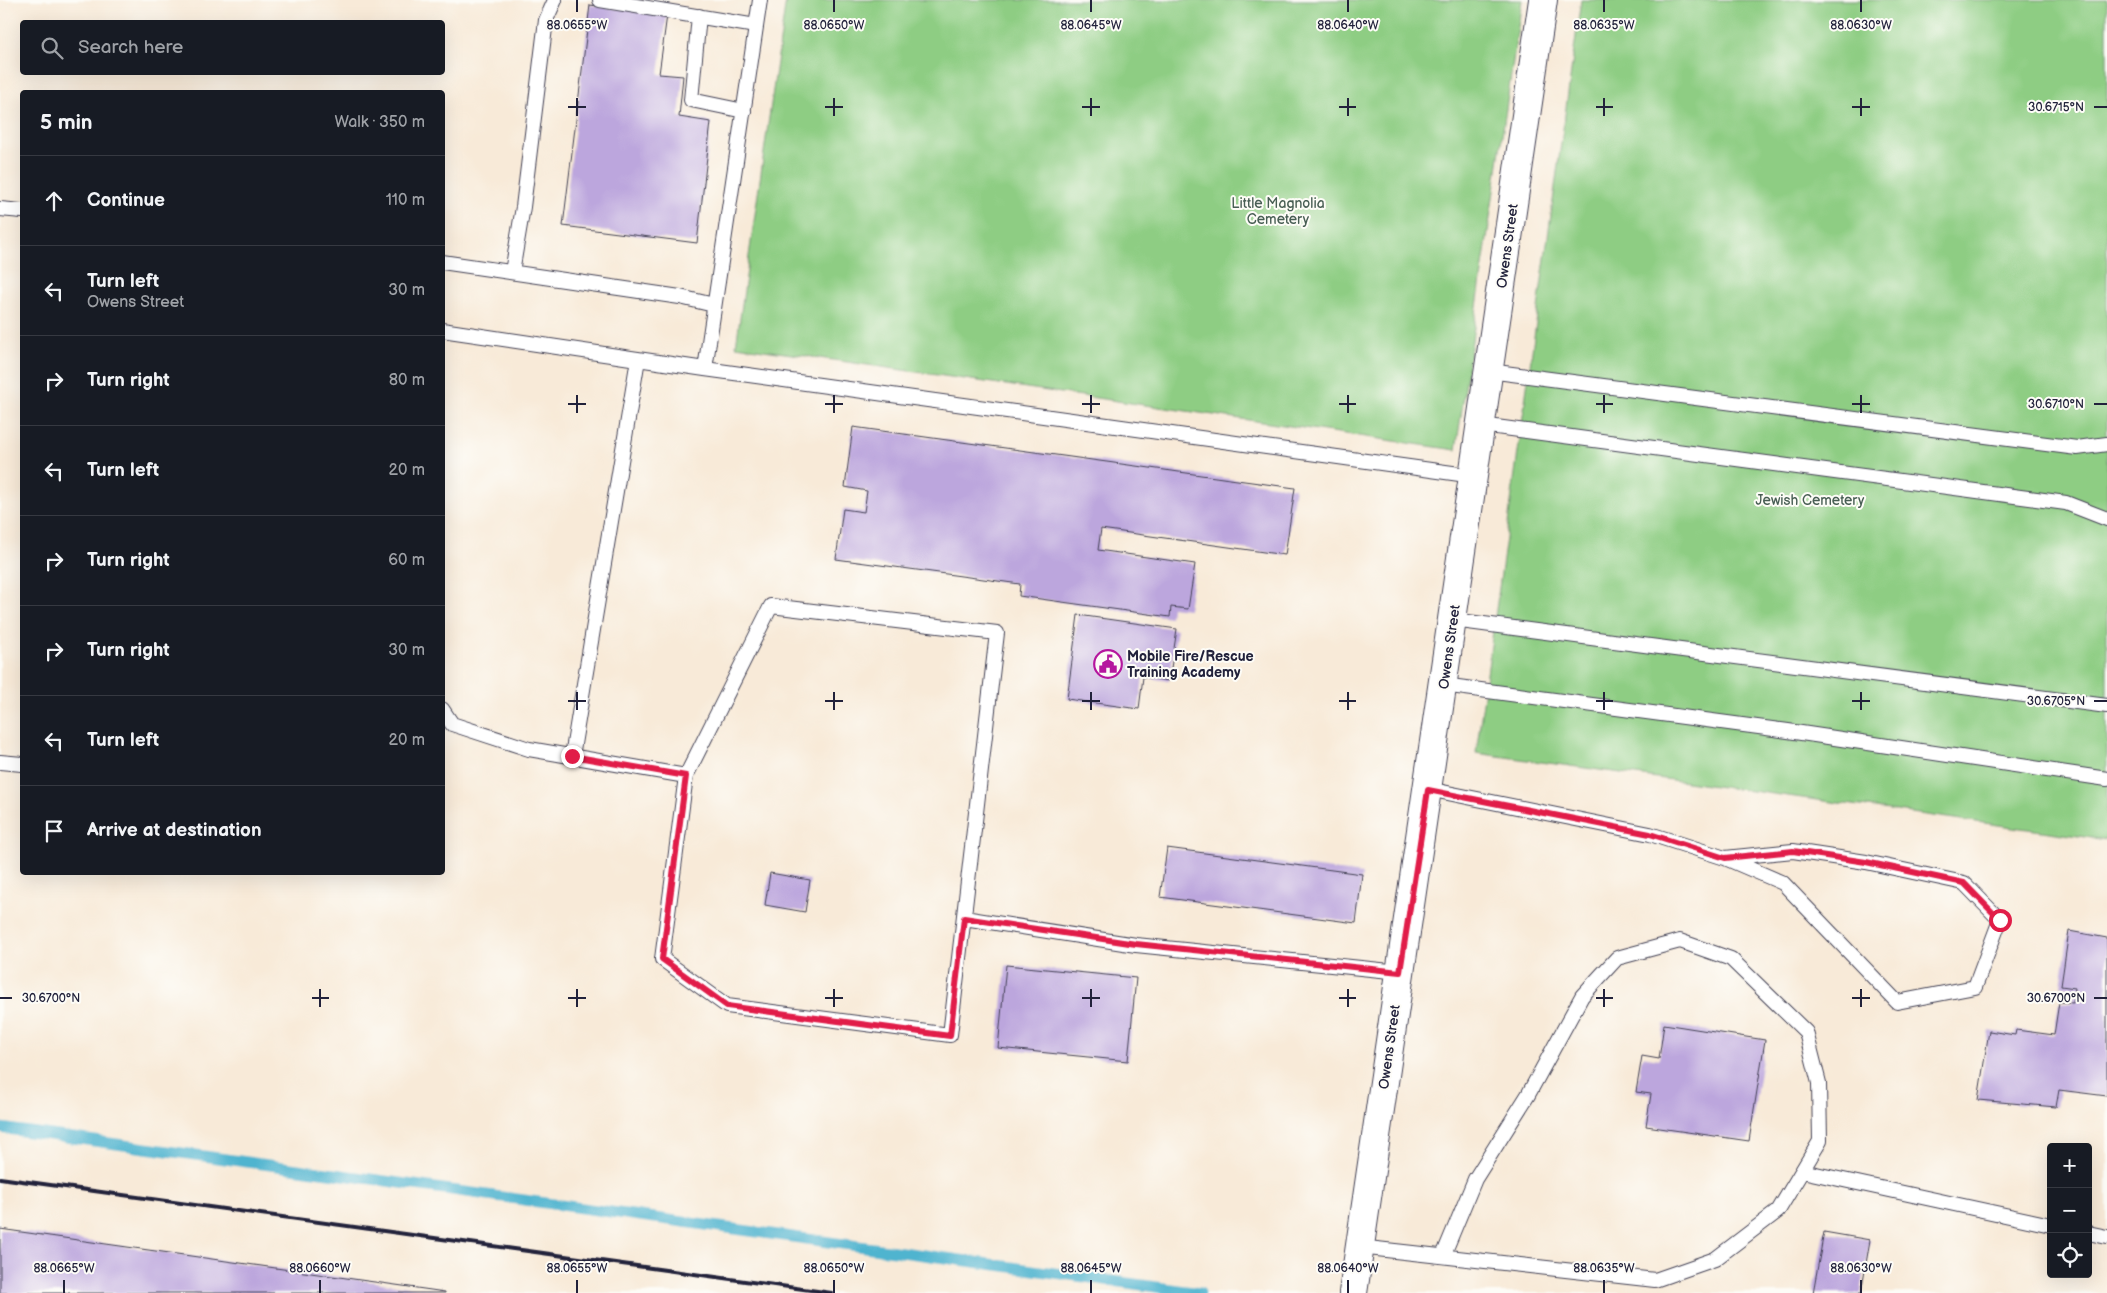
<!DOCTYPE html>
<meta charset="utf-8">
<style>
:root{--surface:#171b24;--page:#242831;--text:#f1f3f6;--muted:#9ea1a6;--line:#363941}
body{margin:0;font-family:"Balsamiq Sans",sans-serif;background:var(--page);color:var(--text)}
.controls{position:absolute;right:15px;bottom:15px;display:grid;overflow:hidden;border-radius:5px;box-shadow:0 5px 20px #0002}
.controls button{width:45px;height:45px;display:grid;place-items:center;padding:0;border:0;border-bottom:1px solid var(--line);background:var(--surface);color:var(--text);font:25px sans-serif}
.stop{position:absolute;width:15px;height:15px;margin:-11px;border:4px solid #e11d48;border-radius:50%;background:#fff}
.stop.end{background:#e11d48;border-color:#fff;box-shadow:0 1px 5px #0008}
.list{margin:0;padding:0;list-style:none}
h2{display:flex;justify-content:space-between;align-items:center;height:65px;margin:0;padding:0 20px;font-size:21px}
h2 small{font-size:16px;font-weight:400;color:var(--muted)}
.list li{display:grid;grid-template-columns:32px 1fr auto;gap:15px;align-items:center;box-sizing:border-box;height:90px;padding:0 20px;border-top:1px solid var(--line)}
.list b{display:block;font-size:19px;white-space:nowrap}
.list p{margin:0;font-size:16px;white-space:nowrap;color:var(--muted)}
.list em{font-size:16px;font-style:normal;color:var(--muted)}
.icon{flex:none;width:28px;height:28px;fill:none;stroke:currentColor;stroke-width:2;stroke-linecap:round;stroke-linejoin:round}
.map{position:relative;flex:none;width:2107px;height:1293px;overflow:hidden}
.search{position:absolute;background:var(--surface);box-shadow:0 5px 20px #0002;left:20px;top:20px;width:425px;height:55px;display:flex;align-items:center;gap:12px;box-sizing:border-box;padding:0 18px;border-radius:5px;color:var(--muted);font-size:19px}
.panel{position:absolute;background:var(--surface);box-shadow:0 5px 20px #0002;left:20px;top:90px;width:425px;height:785px;border-radius:5px}
.map>svg:first-child{display:block}
.green{fill:#8ecd83;stroke:#58785f}
.lines{fill:none;stroke-linecap:round;stroke-linejoin:round}
.stream{stroke:#50b4cf;stroke-width:11}
.building{fill:#bca6dd}
.lane-casing{stroke:#424053;stroke-width:16}
.street-casing{stroke:#424053;stroke-width:30}
.lane{stroke:#fff;stroke-width:14}
.street{stroke:#fff;stroke-width:28}
.rail{stroke:#22223b;stroke-width:4}
.route{stroke:#e11d48;stroke-width:6}
.ticks{fill:none;stroke:#22223b;stroke-width:2}
.labels{text-anchor:middle;stroke-width:4;stroke-linejoin:round;paint-order:stroke}
.park-label{font-size:14px;fill:#485e54;stroke:#fdfcf7}
.street-label{font-size:14px;fill:#22223b;stroke:#fdfcf7}
.poi-label{font-size:14px;font-weight:bold;fill:#22223b;stroke:#fdfcf7;text-anchor:start}
.ticks-label{font-size:12px;text-anchor:middle;fill:#22223b;stroke:#fdfcf7;stroke-width:4;stroke-linejoin:round;paint-order:stroke}
</style>
<div class="map">
<svg width="2107" height="1293" viewBox="0 0 2107 1293">
<rect width="100%" height="100%" fill="#fdfcf7"/>
<filter id="ink" filterUnits="userSpaceOnUse"><feTurbulence type="fractalNoise" baseFrequency=".02" numOctaves="2"/><feDisplacementMap in="SourceGraphic" scale="10" xChannelSelector="R" yChannelSelector="G"/><feConvolveMatrix kernelMatrix="1 2 1 2 8 2 1 2 1" color-interpolation-filters="sRGB"/></filter>
<filter id="wash" filterUnits="userSpaceOnUse"><feTurbulence type="fractalNoise" baseFrequency=".0096" numOctaves="4" result="noise"/><feDisplacementMap in="SourceGraphic" scale="20" xChannelSelector="R" yChannelSelector="G"/><feGaussianBlur stdDeviation="1.12" result="paint"/><feColorMatrix in="noise" values="0 0 0 0 0 0 0 0 0 0 0 0 0 0 0 0 0 1.4 0 .05"/><feComposite in="paint" operator="in"/></filter>
<g filter="url(#wash)">
<rect width="100%" height="100%" fill="#f8ead8"/>
<path class="green" d="M786,0H1522L1456,450L736,346Z
M1581,0H2107V840L1476,753Z"/>
<g class="lines">
<path class="stream" d="M0,1128L1200,1293"/>
</g>
<g id="blocks">
<path class="building" d="M590,5L667,15L659,74L683,76L679,117L711,122L697,243L563,226Z
M853,427L1295,488L1285,555L1101,529L1098,550L1195,564L1188,609L1171,607L1170,617L1019,596L1020,584L836,559L843,509L864,512L867,491L845,487Z
M1078,615L1177,629L1169,681L1143,677L1139,709L1067,699Z
M1167,848L1362,874L1356,923L1160,897Z
M770,873L810,880L805,912L765,905Z
M2069,931L2107,938V1096L2059,1090L2056,1107L1978,1100L1989,1031L2015,1035L2016,1030L2054,1035L2059,1002L2073,1003L2075,988L2061,986Z
M1006,965L1136,978L1128,1061L998,1048Z
M1664,1024L1765,1040L1749,1141L1646,1126L1651,1094L1636,1092L1642,1056L1659,1059Z
M0,1229L445,1292V1293H0Z
M1824,1232L1870,1240L1861,1293H1813Z"/>
</g>
</g>
<g filter="url(#ink)">
<use href="#blocks" fill-opacity="0" stroke="#424053" stroke-width="1"/>
<g class="lines">
<defs>
<path id="lane" d="M600,0L756,26
M699,16L691,100L744,111
M0,209L22,211
M442,262L680,297L714,305
M512,272L523,207L546,20L555,0
M442,330L705,369L1474,476
M705,369L760,0
M1489,371L2077,448L2107,444
M1481,425L2066,503L2107,519
M771,606L997,633L950,1035L727,1006L662,959L686,776Z
M1453,620L2107,706
M1443,685L1788,731L2107,779
M442,709L452,724L529,749L686,776
M572,756L638,359
M0,762L22,764
M1428,789L1650,834L1725,858L1783,883L1897,1002L1975,987L2000,920L1964,883L1866,862L1793,851L1725,858
M964,918L1136,945L1400,972
M1802,1171L2051,1225
M2088,1233L2107,1237
M1359,1247L1655,1280L1715,1259L1778,1211L1820,1141L1819,1083L1806,1032L1731,959L1680,941L1617,958L1582,996L1528,1095L1475,1179L1443,1256"/>
<path id="street" d="M1353,1293L1543,0"/>
</defs>
<use href="#lane" class="lane-casing"/>
<use href="#street" class="street-casing"/>
<use href="#lane" class="lane"/>
<use href="#street" class="street"/>
<path class="rail" d="M0,1178L832,1293"/>
</g>
</g>
<g class="lines" filter="url(#ink)">
<path class="route" d="M572,756L686,776L662,959L727,1006L950,1036L964,918L1136,944L1400,972L1428,790L1650,834L1725,858L1793,851L1866,862L1964,883L2000,920"/>
</g>
<path class="ticks" d="M577,0V12M834,0V12M1091,0V12M1348,0V12M1604,0V12M1861,0V12M577,98V116M834,98V116M1091,98V116M1348,98V116M1604,98V116M1861,98V116M568,107H586M825,107H843M1082,107H1100M1339,107H1356M1596,107H1613M1852,107H1870M2094,107H2107M577,395V413M834,395V413M1091,395V413M1348,395V413M1604,395V413M1861,395V413M568,404H586M825,404H843M1082,404H1100M1339,404H1356M1596,404H1613M1852,404H1870M2094,404H2107M577,692V710M834,692V710M1091,692V710M1348,692V710M1604,692V710M1861,692V710M568,701H586M825,701H843M1082,701H1100M1339,701H1356M1596,701H1613M1852,701H1870M2094,701H2107M320,989V1007M577,989V1007M834,989V1007M1091,989V1007M1348,989V1007M1604,989V1007M1861,989V1007M0,998H12M312,998H329M568,998H586M825,998H843M1082,998H1100M1339,998H1356M1596,998H1613M1852,998H1870M2094,998H2107M64,1280V1293M320,1280V1293M577,1280V1293M834,1280V1293M1091,1280V1293M1348,1280V1293M1604,1280V1293M1861,1280V1293"/>
<defs>
<symbol id="civic-ring" viewBox="-11 -11 22 22"><circle r="9.5" fill="#fdfcf7" stroke="#b5179e" stroke-width="1.5"/><path d="M-.6-6.5H3V-4.5H.6V-3L4-1V1h2V6H-6V1h2V-1L-.6-3ZM-1.2 2.5V6h2.4V2.5Z" fill="#b5179e"/></symbol>
</defs>
<g fill-rule="evenodd">
<use href="#civic-ring" x="1092" y="648" width="32" height="32"/>
</g>
<g class="labels">
<g class="park-label">
<text x="1278" y="208">Little Magnolia<tspan x="1278" dy="16">Cemetery</tspan></text>
<text x="1810" y="505">Jewish Cemetery</text>
</g>
<g class="street-label">
<text transform="translate(1507 246) rotate(-82)" y="5">Owens Street</text>
<text transform="translate(1449 647) rotate(-82)" y="5">Owens Street</text>
<text transform="translate(1389 1047) rotate(-82)" y="5">Owens Street</text>
</g>
<g class="poi-label">
<text x="1127" y="661">Mobile Fire/Rescue<tspan x="1127" dy="16">Training Academy</tspan></text>
</g>
</g>
<g class="ticks-label">
<text x="577" y="29">88.0655°W</text>
<text x="834" y="29">88.0650°W</text>
<text x="1091" y="29">88.0645°W</text>
<text x="1348" y="29">88.0640°W</text>
<text x="1604" y="29">88.0635°W</text>
<text x="1861" y="29">88.0630°W</text>
<text x="2056" y="111">30.6715°N</text>
<text x="2056" y="408">30.6710°N</text>
<text x="2056" y="705">30.6705°N</text>
<text x="51" y="1002">30.6700°N</text>
<text x="2056" y="1002">30.6700°N</text>
<text x="64" y="1272">88.0665°W</text>
<text x="320" y="1272">88.0660°W</text>
<text x="577" y="1272">88.0655°W</text>
<text x="834" y="1272">88.0650°W</text>
<text x="1091" y="1272">88.0645°W</text>
<text x="1348" y="1272">88.0640°W</text>
<text x="1604" y="1272">88.0635°W</text>
<text x="1861" y="1272">88.0630°W</text>
</g>
</svg>
<div class="controls">
<button>+</button>
<button>−</button>
<button><svg class="icon" aria-label="locate" viewBox="0 0 24 24"><circle cx="12" cy="12" r="6"/><path d="M12 2v4M12 18v4M2 12h4M18 12h4"/></svg></button>
</div>
<div class="stop" style="left:2000px;top:920px"></div>
<div class="stop end" style="left:572px;top:756px"></div>
<div class="search"><svg class="icon" aria-label="search" viewBox="0 0 24 24"><circle cx="10" cy="10" r="6"/><path d="M15 15l6 6"/></svg>Search here</div>
<section class="panel">
<h2>5 min<small>Walk · 350 m</small></h2>
<ul class="list">
<li><svg class="icon" aria-label="ahead" viewBox="0 0 24 24"><path d="M12 20V5M6 11l6-6 6 6"/></svg><div><b>Continue</b></div><em>110 m</em></li>
<li><svg class="icon" aria-label="left" viewBox="0 0 24 24"><path d="M17 20v-9H6M10 6l-5 5 5 5"/></svg><div><b>Turn left</b><p>Owens Street</p></div><em>30 m</em></li>
<li><svg class="icon" aria-label="right" viewBox="0 0 24 24"><path d="M7 20v-9h11M14 6l5 5-5 5"/></svg><div><b>Turn right</b></div><em>80 m</em></li>
<li><svg class="icon" aria-label="left" viewBox="0 0 24 24"><path d="M17 20v-9H6M10 6l-5 5 5 5"/></svg><div><b>Turn left</b></div><em>20 m</em></li>
<li><svg class="icon" aria-label="right" viewBox="0 0 24 24"><path d="M7 20v-9h11M14 6l5 5-5 5"/></svg><div><b>Turn right</b></div><em>60 m</em></li>
<li><svg class="icon" aria-label="right" viewBox="0 0 24 24"><path d="M7 20v-9h11M14 6l5 5-5 5"/></svg><div><b>Turn right</b></div><em>30 m</em></li>
<li><svg class="icon" aria-label="left" viewBox="0 0 24 24"><path d="M17 20v-9H6M10 6l-5 5 5 5"/></svg><div><b>Turn left</b></div><em>20 m</em></li>
<li><svg class="icon" aria-label="arrive" viewBox="0 0 24 24"><path d="M6 21V4h12l-3 4 3 4H6"/></svg><div><b>Arrive at destination</b></div></li>
</ul>
</section>
</div>
